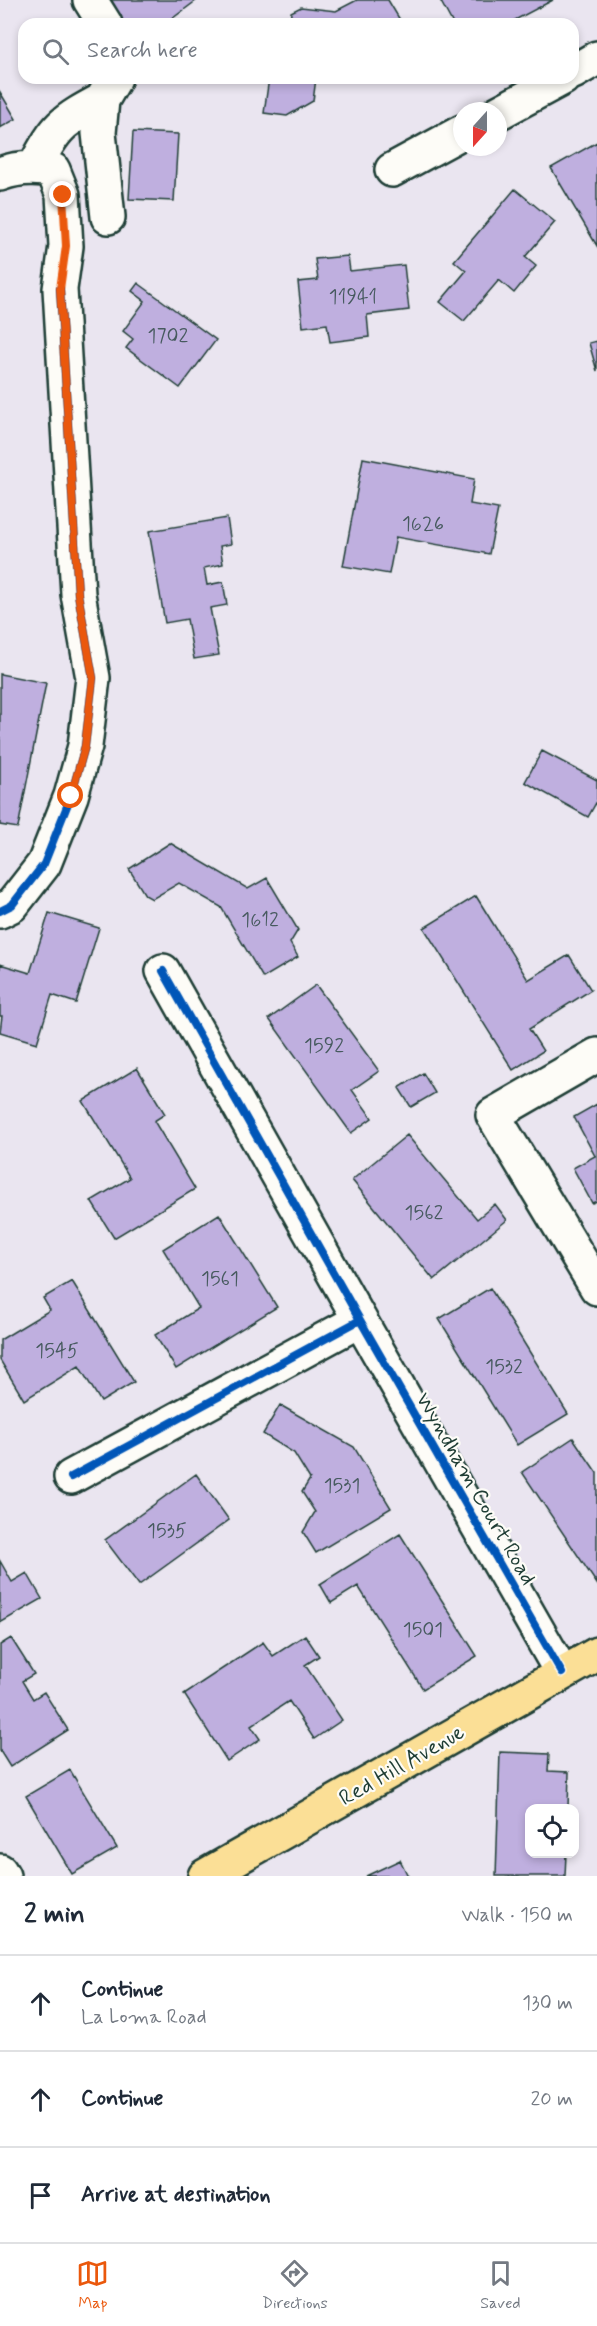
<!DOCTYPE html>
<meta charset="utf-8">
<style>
:root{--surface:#fff;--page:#f6f6f7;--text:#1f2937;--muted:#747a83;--line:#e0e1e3;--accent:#ea580c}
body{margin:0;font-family:Mynerve,sans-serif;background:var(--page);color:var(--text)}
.controls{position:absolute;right:18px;bottom:18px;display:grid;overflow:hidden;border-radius:12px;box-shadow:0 3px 9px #0003}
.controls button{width:54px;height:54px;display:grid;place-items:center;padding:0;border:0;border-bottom:2px solid var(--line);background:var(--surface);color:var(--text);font:30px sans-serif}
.compass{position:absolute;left:453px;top:102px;width:54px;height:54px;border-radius:50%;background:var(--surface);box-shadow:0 3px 9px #0003;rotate:201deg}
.stop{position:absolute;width:18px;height:18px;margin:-14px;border:4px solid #ea580c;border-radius:50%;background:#fff}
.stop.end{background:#ea580c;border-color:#fff;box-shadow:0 2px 6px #0008}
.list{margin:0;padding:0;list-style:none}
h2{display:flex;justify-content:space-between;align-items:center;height:78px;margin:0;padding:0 24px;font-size:26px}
h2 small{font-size:20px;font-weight:400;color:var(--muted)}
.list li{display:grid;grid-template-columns:39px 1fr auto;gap:18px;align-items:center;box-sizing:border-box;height:96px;padding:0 24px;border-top:2px solid var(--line)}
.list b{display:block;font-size:22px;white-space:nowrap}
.list p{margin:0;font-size:20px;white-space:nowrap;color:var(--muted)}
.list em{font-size:20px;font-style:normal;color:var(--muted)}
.icon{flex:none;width:33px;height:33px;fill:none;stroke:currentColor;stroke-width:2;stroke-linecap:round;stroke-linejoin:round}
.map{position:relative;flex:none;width:597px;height:1876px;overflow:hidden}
.search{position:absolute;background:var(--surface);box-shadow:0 3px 9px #0003;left:18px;right:18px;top:18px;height:66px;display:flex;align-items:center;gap:15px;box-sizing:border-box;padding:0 21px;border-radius:18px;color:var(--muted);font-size:22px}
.sheet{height:366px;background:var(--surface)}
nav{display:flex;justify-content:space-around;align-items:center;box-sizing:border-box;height:84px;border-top:2px solid var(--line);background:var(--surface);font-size:16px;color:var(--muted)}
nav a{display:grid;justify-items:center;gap:3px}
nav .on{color:var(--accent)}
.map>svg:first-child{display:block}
.building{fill:#bfafdf;stroke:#1f3d34;stroke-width:1.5}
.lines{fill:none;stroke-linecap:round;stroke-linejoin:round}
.minor-casing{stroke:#1f3d34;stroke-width:38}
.major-casing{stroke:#1f3d34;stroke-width:38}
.minor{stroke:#fdfcf7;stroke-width:33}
.major{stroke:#fbdf96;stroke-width:33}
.cycleway-casing{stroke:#fdfcf7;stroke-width:11}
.cycleway{stroke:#0057b8;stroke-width:8}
.route{stroke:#ea580c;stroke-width:8}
.labels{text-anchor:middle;stroke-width:4.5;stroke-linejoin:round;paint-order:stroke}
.number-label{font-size:20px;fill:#475a5f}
.street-label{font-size:22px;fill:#1f3d34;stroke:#fdfcf7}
</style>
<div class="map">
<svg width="597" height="1876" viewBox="0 0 597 1876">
<rect width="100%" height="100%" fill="#eae5f0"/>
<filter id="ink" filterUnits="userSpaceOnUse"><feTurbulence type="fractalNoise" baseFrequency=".0167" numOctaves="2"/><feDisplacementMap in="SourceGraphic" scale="12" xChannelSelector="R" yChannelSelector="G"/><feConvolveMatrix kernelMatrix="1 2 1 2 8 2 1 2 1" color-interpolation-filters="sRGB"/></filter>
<g filter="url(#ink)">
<path class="building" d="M106,0H197L165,24H124Z
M357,0H388L400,20L410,22L411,24H290L291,12L301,7L336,11Z
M440,0H553L511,22L512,24H453Z
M269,78H316L313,101L287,116L264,113Z
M0,92L16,119L0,128Z
M133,132L178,134L174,201L129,199Z
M597,142V246L551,168Z
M515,189L555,222L525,257L536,266L514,293L499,280L464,321L440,302L466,271L454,261Z
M348,256L350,271L404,265L409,310L367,315L369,337L330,342L327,324L303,327L298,282L318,280L315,259Z
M138,283L216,340L180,388L126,348L133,339L123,331L145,301L132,291Z
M597,341V371L589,343Z
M363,458L474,479L470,504L498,509L489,554L396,537L389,574L343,566Z
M227,518L231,544L220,546L223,564L204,568L207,585L223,582L227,605L210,608L219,655L194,659L187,619L165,623L149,531Z
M0,674L46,683L18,828L0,825Z
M542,751L597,780V801L588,817L525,782Z
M170,843L248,889L267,878L298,930L290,943L298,957L263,978L221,907L179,883L152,899L145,895L129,869Z
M476,896L528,980L569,955L591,990L529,1029L543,1051L513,1070L424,928Z
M49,913L99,928L76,1003L52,995L37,1043L0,1032L2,1016H0V964L30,973Z
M316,985L379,1071L352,1090L372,1118L351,1133L269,1019Z
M137,1068L165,1114L154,1121L195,1189L114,1238L91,1201L130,1178L83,1101Z
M423,1073L435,1093L411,1107L399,1088Z
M597,1104V1201L592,1203L573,1168L595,1156L574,1117Z
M407,1135L477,1219L495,1204L507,1220L434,1280L352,1180Z
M219,1214L277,1307L176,1369L155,1335L199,1308L163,1249Z
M72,1281L134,1382L101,1402L79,1366L24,1400L0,1360V1340L50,1310L43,1298Z
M490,1288L568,1414L517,1445L439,1319Z
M280,1405L354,1447L391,1508L316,1553L303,1532L315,1512L302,1492L310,1479L294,1453L263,1434Z
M573,1438L597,1473V1584L522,1472Z
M196,1474L229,1520L139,1585L105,1540Z
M400,1534L477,1656L423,1689L358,1586L331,1603L320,1584Z
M0,1561L12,1582L27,1573L42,1599L0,1623Z
M305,1635L319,1656L305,1665L342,1720L314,1739L289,1701L251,1726L260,1739L227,1761L184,1694L263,1642L273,1656Z
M11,1638L34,1674L22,1681L33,1699L44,1692L68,1730L10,1767L0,1751V1645Z
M500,1752L549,1754L548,1771L569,1772L568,1808H530V1854H566L565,1876H496Z
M70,1770L117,1848L72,1874L26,1796Z
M400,1860L408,1876H366Z"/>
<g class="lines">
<defs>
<path id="minor" d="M90,0L105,24
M573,72L597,58
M498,113L563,78
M35,167C55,126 63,121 102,100
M392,170L462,132
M0,174C17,167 35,167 53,170L63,195L66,246L60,289L78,594L93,678L85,746L71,796L44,864L12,905L0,911
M108,217L99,133L102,100L115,78
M163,971L360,1320L562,1673
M597,1055L493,1115L597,1288
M71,1477L360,1320
M0,1871L3,1876"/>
<path id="major" d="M205,1876L597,1654"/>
</defs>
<use href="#minor" class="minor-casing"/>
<use href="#major" class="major-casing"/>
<use href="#minor" class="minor"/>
<use href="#major" class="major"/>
<defs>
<path id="cycleway" d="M0,911L12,905L44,864L71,796L85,746L93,678L78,594L60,289
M163,971L360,1320L562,1673
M71,1477L360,1320"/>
</defs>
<use href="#cycleway" class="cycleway-casing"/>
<use href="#cycleway" class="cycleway"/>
</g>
</g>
<g class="lines" filter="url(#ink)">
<path class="route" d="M63,195L66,246L60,289L78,594L93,678L85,746L71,796"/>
</g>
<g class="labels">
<g class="number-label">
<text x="353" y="303">11941</text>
<text x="168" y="342">1702</text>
<text x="423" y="530">1626</text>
<text x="260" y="926">1612</text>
<text x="324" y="1052">1592</text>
<text x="424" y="1219">1562</text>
<text x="220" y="1285">1561</text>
<text x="57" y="1357">1545</text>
<text x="504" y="1373">1532</text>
<text x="342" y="1492">1531</text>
<text x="167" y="1537">1535</text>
<text x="423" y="1636">1501</text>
</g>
<g class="street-label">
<text transform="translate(477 1488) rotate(60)" y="8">Wyndham Court Road</text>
<text transform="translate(401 1764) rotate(-30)" y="8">Red Hill Avenue</text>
</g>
</g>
</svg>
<div class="controls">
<button><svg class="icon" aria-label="locate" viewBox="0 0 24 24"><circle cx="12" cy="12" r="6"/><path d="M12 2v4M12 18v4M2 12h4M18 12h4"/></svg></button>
</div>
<svg class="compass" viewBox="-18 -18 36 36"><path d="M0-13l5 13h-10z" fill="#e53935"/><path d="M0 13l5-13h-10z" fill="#747a83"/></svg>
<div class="stop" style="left:71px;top:796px"></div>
<div class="stop end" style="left:63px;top:195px"></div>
<div class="search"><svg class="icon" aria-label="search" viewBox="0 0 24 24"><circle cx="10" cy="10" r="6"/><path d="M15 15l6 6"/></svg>Search here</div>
</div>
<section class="sheet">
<h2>2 min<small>Walk · 150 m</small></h2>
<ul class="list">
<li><svg class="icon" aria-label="ahead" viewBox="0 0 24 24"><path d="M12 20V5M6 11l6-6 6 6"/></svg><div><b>Continue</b><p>La Loma Road</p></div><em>130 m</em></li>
<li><svg class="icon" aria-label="ahead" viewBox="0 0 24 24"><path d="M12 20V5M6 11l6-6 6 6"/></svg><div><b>Continue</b></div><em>20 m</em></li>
<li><svg class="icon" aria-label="arrive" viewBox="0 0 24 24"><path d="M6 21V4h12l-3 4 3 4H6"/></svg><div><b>Arrive at destination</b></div></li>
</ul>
</section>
<nav>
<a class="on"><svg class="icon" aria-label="map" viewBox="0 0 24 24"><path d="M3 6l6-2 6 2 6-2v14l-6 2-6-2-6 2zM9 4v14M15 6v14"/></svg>Map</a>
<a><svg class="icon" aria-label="directions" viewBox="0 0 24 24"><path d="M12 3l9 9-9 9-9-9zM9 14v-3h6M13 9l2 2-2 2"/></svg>Directions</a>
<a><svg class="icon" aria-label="saved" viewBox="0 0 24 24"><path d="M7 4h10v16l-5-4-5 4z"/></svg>Saved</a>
</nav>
